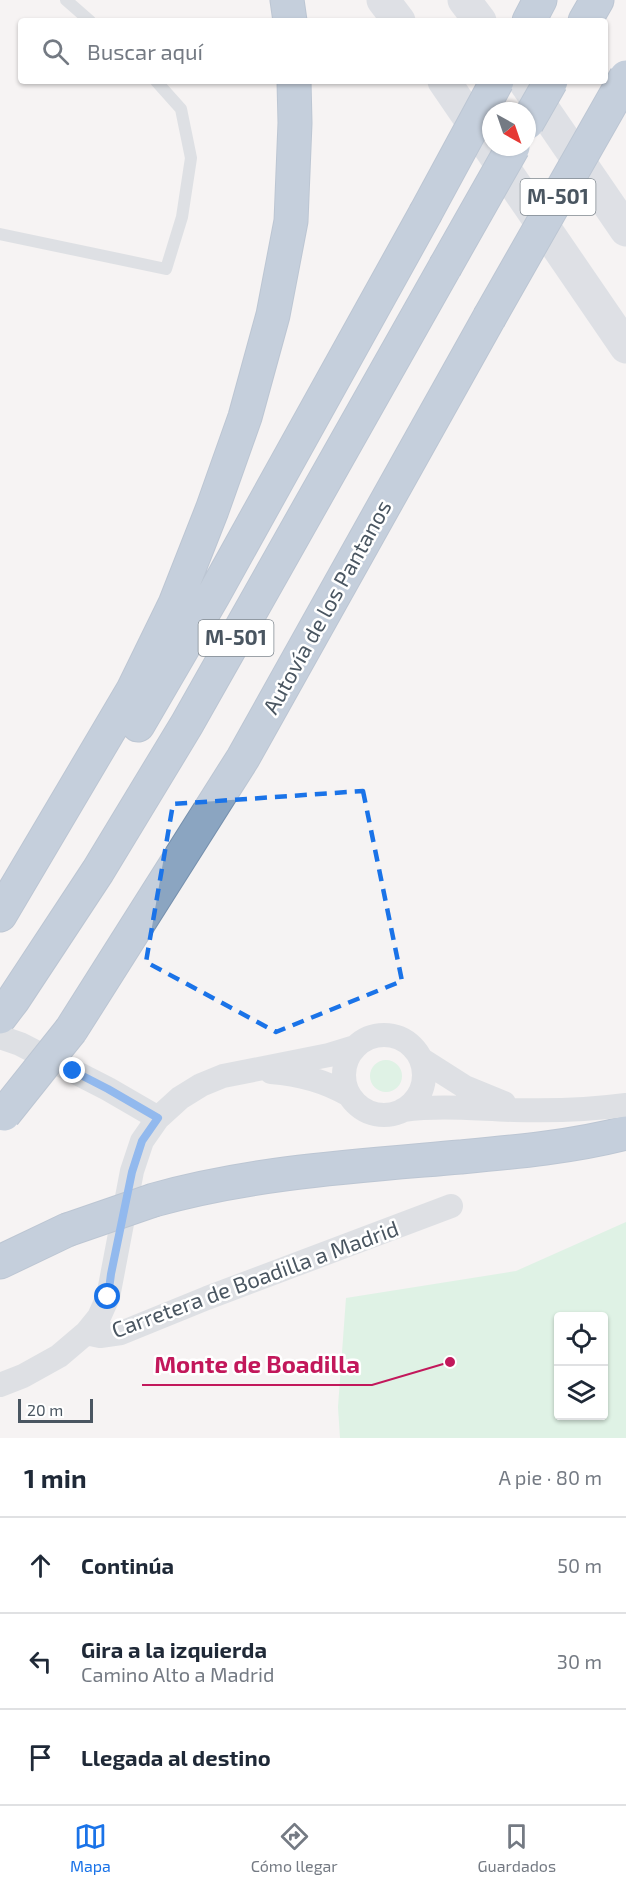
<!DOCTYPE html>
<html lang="es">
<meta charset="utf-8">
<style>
:root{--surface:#fff;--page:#f2f2f3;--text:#1f2937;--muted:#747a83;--line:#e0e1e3;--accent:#1a73e8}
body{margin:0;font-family:"Exo 2",sans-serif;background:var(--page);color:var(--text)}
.controls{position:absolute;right:18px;bottom:18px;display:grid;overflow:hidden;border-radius:6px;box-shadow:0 2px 4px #0004}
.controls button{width:54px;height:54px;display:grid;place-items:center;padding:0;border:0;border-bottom:2px solid var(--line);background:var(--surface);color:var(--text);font:30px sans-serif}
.compass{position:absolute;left:482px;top:102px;width:54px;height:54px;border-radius:50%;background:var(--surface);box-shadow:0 2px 4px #0004;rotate:140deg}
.scale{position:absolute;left:18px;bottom:15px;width:75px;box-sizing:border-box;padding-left:6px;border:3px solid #4a5661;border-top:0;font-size:16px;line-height:21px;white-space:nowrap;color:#4a5661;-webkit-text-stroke:4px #fff;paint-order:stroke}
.stop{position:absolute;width:18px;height:18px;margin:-14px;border:4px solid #1a73e8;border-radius:50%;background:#fff}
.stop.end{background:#1a73e8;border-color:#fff;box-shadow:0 2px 6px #0008}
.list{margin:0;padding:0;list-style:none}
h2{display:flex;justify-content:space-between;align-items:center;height:78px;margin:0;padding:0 24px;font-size:26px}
h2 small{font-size:20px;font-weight:400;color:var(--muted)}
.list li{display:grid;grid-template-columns:39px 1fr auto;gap:18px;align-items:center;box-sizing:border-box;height:96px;padding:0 24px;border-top:2px solid var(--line)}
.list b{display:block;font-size:22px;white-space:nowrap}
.list p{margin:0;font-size:20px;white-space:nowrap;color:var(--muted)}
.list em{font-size:20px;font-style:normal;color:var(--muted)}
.icon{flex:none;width:33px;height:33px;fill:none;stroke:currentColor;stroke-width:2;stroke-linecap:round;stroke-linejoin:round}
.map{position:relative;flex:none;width:626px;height:1438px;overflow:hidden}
.search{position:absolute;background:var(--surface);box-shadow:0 2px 4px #0004;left:18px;right:18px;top:18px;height:66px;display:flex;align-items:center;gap:15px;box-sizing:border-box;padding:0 21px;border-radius:6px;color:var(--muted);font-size:22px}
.sheet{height:366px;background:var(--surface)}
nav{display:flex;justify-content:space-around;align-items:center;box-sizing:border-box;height:84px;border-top:2px solid var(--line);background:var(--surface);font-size:16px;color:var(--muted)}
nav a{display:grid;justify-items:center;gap:3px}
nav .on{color:var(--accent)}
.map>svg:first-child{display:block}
.green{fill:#c3f1d5;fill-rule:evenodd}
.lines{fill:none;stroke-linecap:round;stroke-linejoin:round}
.highway-casing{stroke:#7690ad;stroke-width:35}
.lane{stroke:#c1cad2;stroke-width:12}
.street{stroke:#c1cad2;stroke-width:24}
.secondary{stroke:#c1cbd6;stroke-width:33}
.highway{stroke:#8ba5c1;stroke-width:33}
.highway-bridge-casing{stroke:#7690ad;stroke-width:35;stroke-linecap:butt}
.highway-bridge{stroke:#8ba5c1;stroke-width:33}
.route{stroke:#1a73e8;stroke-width:8}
.marked{fill:none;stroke:#1a73e8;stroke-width:4.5;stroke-dasharray:12 8;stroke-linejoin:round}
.labels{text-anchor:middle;stroke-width:5;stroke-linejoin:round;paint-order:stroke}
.shield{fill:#fff;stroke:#808990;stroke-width:1.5}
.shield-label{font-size:21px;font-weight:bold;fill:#4a5661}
.street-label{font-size:22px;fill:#4a5661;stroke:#fff}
.leader{fill:none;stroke:#c2185b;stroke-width:2}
.callout-dot{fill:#c2185b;stroke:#fff;stroke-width:2}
.callout-label{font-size:24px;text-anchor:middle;font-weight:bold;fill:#c2185b;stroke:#fff;stroke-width:5;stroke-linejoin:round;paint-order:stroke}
</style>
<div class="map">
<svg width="626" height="1438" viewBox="0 0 626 1438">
<rect width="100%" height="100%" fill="#f5f3f3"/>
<path class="green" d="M370 1076a16 16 0 1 1 32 0a16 16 0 1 1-32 0Z
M626,1222V1438H340L338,1407L346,1298L516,1271ZM604,1316V1416H558V1316Z"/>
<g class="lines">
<defs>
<path id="highway" d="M287,0L290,21
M529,21L540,0
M585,21L597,0
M138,725L213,596L425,214
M0,915L133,690L175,604L212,510L245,417L273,315L291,221L295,123L294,81
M0,1017L13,1000L98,871L187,724L445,267
M71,1030L243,758L489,318
M154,1200C254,1172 357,1166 460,1157C515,1152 572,1147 626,1133
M0,1262L67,1230"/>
</defs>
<use href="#highway" class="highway-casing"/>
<path class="lane" d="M66,0L90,21
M0,234L166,269L182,217L191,158L181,109L156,81"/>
<path class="street" d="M344 1075a40 40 0 1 1 80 0a40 40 0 1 1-80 0Z
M0,1037L20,1044L108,1089L158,1118
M421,1059L465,1087L504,1103
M271,1072C298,1074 325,1081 349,1095
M403,1110C442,1105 476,1109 514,1110C551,1111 589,1110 626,1105
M86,1333L100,1336L121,1333L207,1298L451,1206
M0,1385L23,1376L59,1356L86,1333L99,1317L108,1297L132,1171L142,1141L158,1118L180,1098L201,1085L223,1076L329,1055L355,1047"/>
<path class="secondary" d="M383,0L399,21
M464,0L480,21
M444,81L626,347
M524,81L626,230"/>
<use href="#highway" class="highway"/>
<defs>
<path id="highway-bridge" d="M527,123L551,81
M425,214L497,81
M445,267L513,147
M489,318L626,77
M4,1114L71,1030
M67,1230L154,1200"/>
</defs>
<use href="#highway-bridge" class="highway-bridge-casing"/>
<use href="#highway-bridge" class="highway-bridge"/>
</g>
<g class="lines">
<path class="route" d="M73,1071L108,1089L158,1118L142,1141L132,1172L111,1274L108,1297"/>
</g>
<path d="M0 0H626V1438H0ZM363,791L402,981L276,1032L146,962L173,804Z" fill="#f5f3f3" fill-opacity=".55" fill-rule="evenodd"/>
<path class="marked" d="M363,791L402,981L276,1032L146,962L173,804Z"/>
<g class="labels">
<g class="shield">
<rect x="520.5" y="179" width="75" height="36" rx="4.5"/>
<rect x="198.5" y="620" width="75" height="36" rx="4.5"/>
</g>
<g class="shield-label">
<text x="558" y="204">M-501</text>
<text x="236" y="645">M-501</text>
</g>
<g class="street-label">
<text transform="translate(327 607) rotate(-61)" y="8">Autovía de los Pantanos</text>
<text transform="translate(255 1279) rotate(-20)" y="8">Carretera de Boadilla a Madrid</text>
</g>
</g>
<path class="leader" d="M450 1362L372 1385H142"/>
<circle class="callout-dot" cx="450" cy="1362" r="6"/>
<g class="callout-label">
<text x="257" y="1373">Monte de Boadilla</text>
</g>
</svg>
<div class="controls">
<button><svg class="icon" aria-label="locate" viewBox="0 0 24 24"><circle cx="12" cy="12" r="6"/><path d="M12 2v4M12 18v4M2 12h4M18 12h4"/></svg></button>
<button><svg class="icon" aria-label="layers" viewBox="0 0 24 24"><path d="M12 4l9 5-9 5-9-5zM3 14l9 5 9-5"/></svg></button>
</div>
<svg class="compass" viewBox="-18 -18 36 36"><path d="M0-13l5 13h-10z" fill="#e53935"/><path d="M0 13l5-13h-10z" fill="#747a83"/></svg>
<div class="scale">20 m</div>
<div class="stop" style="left:108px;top:1297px"></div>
<div class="stop end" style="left:73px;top:1071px"></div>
<div class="search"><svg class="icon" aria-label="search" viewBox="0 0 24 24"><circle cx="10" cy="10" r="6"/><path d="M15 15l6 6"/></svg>Buscar aquí</div>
</div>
<section class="sheet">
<h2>1 min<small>A pie · 80 m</small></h2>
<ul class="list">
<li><svg class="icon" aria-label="ahead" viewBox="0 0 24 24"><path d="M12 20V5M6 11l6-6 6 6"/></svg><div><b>Continúa</b></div><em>50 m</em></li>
<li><svg class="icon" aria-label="left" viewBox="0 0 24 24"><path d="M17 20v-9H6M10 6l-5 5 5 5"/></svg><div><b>Gira a la izquierda</b><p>Camino Alto a Madrid</p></div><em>30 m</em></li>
<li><svg class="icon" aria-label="arrive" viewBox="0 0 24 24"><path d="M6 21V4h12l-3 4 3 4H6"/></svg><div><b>Llegada al destino</b></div></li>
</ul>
</section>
<nav>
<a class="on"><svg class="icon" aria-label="map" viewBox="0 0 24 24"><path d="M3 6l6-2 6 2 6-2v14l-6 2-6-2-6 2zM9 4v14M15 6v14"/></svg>Mapa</a>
<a><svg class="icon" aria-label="directions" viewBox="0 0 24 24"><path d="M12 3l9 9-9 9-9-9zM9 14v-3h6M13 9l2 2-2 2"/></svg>Cómo llegar</a>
<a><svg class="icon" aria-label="saved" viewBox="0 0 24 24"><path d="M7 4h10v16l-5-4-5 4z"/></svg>Guardados</a>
</nav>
